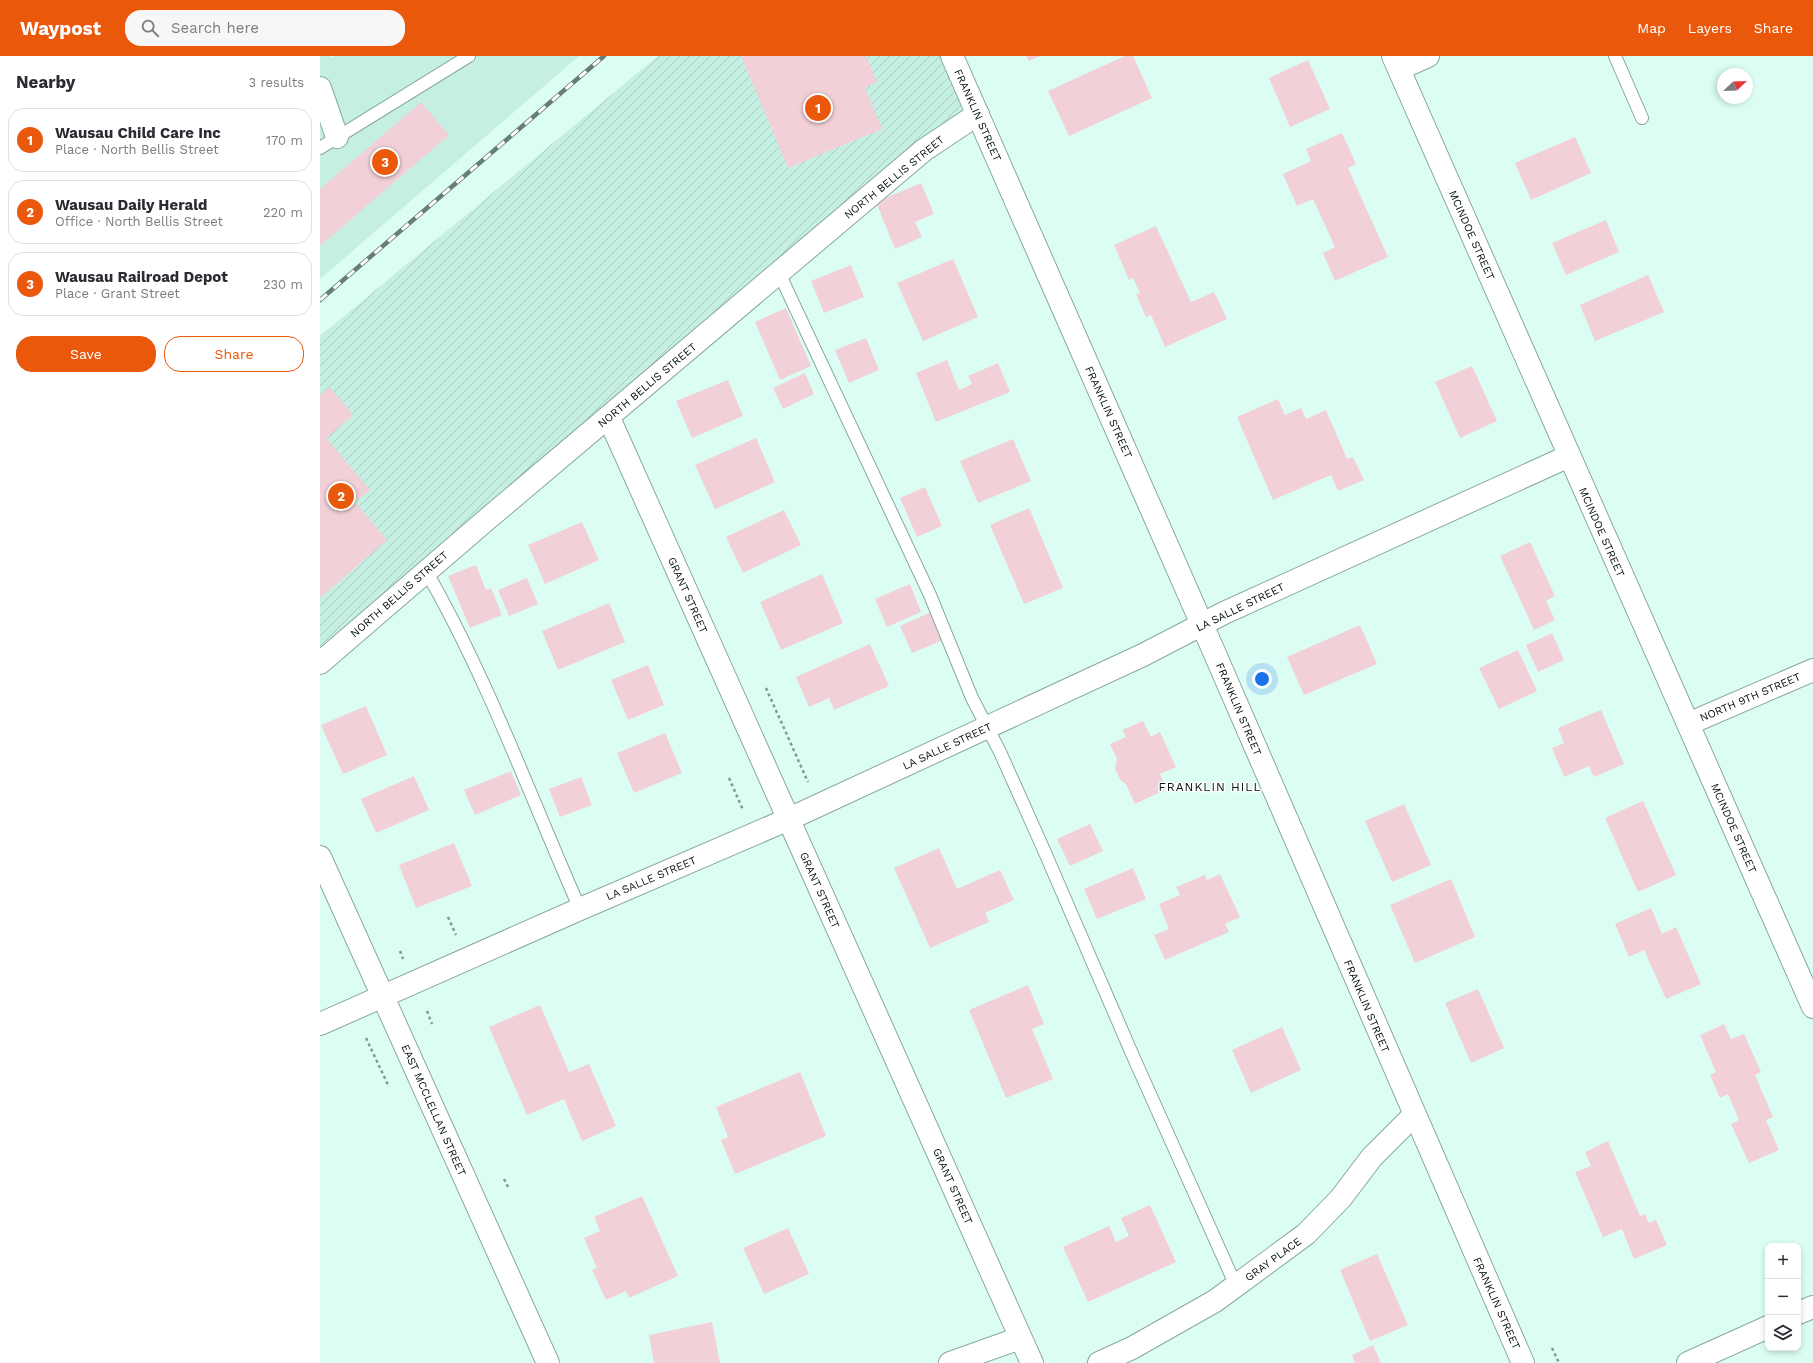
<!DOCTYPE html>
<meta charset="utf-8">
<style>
:root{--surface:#fff;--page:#f7f7f7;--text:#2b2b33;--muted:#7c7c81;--line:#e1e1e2;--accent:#ea580c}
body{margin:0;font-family:"Work Sans",sans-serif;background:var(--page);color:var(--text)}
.controls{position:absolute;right:12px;bottom:12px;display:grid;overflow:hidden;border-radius:8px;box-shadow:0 2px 6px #0003}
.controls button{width:36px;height:36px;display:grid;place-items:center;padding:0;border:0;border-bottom:1px solid var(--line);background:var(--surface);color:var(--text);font:20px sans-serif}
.compass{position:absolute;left:1397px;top:12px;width:36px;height:36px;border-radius:50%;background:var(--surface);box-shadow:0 2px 6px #0003;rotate:67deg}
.you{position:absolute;left:942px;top:623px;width:14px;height:14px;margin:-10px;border:3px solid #fff;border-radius:50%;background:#1a73e8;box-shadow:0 0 0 6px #1a73e833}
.badge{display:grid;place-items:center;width:26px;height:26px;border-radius:50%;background:var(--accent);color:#fff;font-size:13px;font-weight:700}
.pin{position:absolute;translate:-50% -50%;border:2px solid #fff;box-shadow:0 1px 4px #0006}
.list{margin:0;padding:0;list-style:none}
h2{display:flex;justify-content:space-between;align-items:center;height:52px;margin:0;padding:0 16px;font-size:17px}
h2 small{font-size:13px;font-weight:400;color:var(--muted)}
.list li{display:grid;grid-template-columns:26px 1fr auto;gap:12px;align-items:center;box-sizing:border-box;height:64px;margin:0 8px 8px;padding:0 8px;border:1px solid var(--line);border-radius:16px}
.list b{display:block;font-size:15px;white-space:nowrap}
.list p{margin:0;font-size:13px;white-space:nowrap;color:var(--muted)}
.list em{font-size:13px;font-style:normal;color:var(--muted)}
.actions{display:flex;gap:8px;padding:12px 16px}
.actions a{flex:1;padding:9px 0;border:1px solid var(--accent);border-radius:16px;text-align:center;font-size:14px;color:var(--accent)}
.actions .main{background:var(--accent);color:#fff}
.icon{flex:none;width:22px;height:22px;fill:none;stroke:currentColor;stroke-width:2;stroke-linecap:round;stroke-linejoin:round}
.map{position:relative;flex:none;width:1493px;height:1307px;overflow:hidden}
header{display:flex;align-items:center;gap:24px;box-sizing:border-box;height:56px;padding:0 20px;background:var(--accent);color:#fff}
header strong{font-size:19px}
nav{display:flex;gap:22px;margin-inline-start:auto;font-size:14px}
.search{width:280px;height:36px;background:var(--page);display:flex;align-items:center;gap:10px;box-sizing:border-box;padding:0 14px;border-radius:16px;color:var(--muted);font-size:15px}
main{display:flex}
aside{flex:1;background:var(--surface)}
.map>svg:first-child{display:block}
.built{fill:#c6efe3}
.industrial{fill:url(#industrial-furrows)}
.building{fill:#f1d1d7}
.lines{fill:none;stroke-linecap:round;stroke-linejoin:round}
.lane-casing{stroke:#89a89f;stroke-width:14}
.street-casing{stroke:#89a89f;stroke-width:24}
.secondary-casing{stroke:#89a89f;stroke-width:24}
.path{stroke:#829a93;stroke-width:2.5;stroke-dasharray:3 3;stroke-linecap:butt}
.lane{stroke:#fff;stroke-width:12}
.street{stroke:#fff;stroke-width:22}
.secondary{stroke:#fff;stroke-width:22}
.rail-casing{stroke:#687d77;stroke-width:4.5}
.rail{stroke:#fff;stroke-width:3;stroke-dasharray:9;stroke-linecap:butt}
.labels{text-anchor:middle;stroke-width:3;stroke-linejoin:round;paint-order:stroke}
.street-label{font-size:11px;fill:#05100d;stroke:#fff}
.neighbourhood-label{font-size:12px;letter-spacing:1px;fill:#05100d;stroke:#fff}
</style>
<header>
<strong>Waypost</strong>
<div class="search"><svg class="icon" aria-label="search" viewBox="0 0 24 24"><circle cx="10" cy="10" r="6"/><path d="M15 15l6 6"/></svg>Search here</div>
<nav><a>Map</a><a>Layers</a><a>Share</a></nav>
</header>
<main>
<aside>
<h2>Nearby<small>3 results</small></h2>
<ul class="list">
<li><span class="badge">1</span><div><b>Wausau Child Care Inc</b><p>Place · North Bellis Street</p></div><em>170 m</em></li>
<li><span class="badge">2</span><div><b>Wausau Daily Herald</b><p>Office · North Bellis Street</p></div><em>220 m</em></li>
<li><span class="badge">3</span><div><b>Wausau Railroad Depot</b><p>Place · Grant Street</p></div><em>230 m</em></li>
</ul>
<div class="actions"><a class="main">Save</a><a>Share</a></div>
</aside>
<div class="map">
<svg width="1493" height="1307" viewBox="0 0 1493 1307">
<defs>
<pattern id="industrial-furrows" width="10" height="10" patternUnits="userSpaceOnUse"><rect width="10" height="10" fill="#c6efe3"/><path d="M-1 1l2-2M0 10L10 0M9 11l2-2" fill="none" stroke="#a9ccc2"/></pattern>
</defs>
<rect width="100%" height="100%" fill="#dcfdf3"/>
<path class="built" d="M0,0H10L11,2L16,0H259L0,223Z"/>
<path class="industrial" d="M338,0H632L658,58L0,607V280Z"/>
<path class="building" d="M421,0H546L557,26L545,32L562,73L468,112Z
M706,0H720L709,5Z
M805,0H813L832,42L749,80L728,35Z
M988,4L1010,53L970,71L949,22Z
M101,46L129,79L0,190V133Z
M1022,77L1036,108L1028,112L1068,201L1015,225L1003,197L1015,191L993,143L977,150L963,118L991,105L986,93Z
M1255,81L1271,117L1211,144L1195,107Z
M601,127L614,158L595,166L602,181L575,193L556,146Z
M1286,164L1299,196L1246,219L1232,187Z
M836,170L871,246L894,236L907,263L845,291L831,259L826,261L816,238L820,237L813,222L809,224L794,189Z
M633,203L658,261L603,285L577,227Z
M531,209L544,241L504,257L491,225Z
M1328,219L1344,256L1275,285L1260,249Z
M466,252L491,310L460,324L435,266Z
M546,282L559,314L529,327L515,294Z
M627,304L639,334L652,328L648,320L678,307L690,336L616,366L596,317Z
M1152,310L1177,365L1140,382L1115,326Z
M485,317L494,338L463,353L453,332Z
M408,324L423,360L372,382L356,345Z
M10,331L33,359L6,382L50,434L35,446L67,484L0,542V339Z
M958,343L965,359L981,352L986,363L1006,354L1027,403L1033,401L1044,424L1018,435L1011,419L953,444L917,361Z
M436,382L455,426L395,453L375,409Z
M693,383L711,425L658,447L640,405Z
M605,431L622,470L597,481L580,442Z
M709,452L743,532L704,548L670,469Z
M464,454L481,489L423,517L406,481Z
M262,466L279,504L225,528L208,489Z
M1210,486L1235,540L1226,545L1235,564L1214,574L1180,500Z
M156,509L166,534L171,532L182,559L150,572L128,520Z
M502,518L523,567L461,594L440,546Z
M207,522L218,548L189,560L178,534Z
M590,528L601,556L567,571L555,543Z
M289,547L305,586L238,614L222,575Z
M611,556L623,584L592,597L580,570Z
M1040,569L1057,608L984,639L967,601Z
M1232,577L1244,604L1218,616L1206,589Z
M550,588L569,630L514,654L509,642L489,651L476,621Z
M1198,594L1217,635L1179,653L1159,612Z
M328,609L344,649L308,664L291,624Z
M46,650L67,699L23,718L1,669Z
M1281,654L1304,708L1274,721L1269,710L1244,721L1232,692L1244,687L1238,672Z
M823,665L831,681L840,676L856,711L840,718L847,733L815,748L806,728L801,725L795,713L797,703L790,688L806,681L802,674Z
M345,677L362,717L314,737L297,697Z
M191,715L201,739L155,759L144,734Z
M94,720L109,754L56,777L41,743Z
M261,721L272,749L240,761L229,733Z
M1323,745L1356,819L1318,836L1285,762Z
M1084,748L1111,809L1072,826L1045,765Z
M770,768L783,795L750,810L737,783Z
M134,787L152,830L96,852L79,809Z
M619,792L637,833L680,814L694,844L665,857L669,866L610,892L574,812Z
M813,812L826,843L777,863L764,833Z
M900,818L920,861L905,868L909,876L845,904L834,879L849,873L839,848L860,839L856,831L885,819L887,824Z
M1131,823L1155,881L1095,907L1070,849Z
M1331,852L1342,878L1356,871L1381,928L1346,943L1324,894L1309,901L1295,868Z
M708,929L724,968L712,973L733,1023L686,1042L649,954Z
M1158,933L1184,992L1151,1007L1125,947Z
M220,949L249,1016L269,1008L296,1070L262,1085L244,1043L207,1059L169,971Z
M1404,968L1411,983L1424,978L1441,1016L1435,1019L1453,1061L1446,1064L1459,1094L1429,1107L1411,1068L1419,1064L1408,1038L1400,1042L1390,1019L1396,1016L1380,979Z
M962,971L981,1014L931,1037L912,994Z
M480,1016L506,1080L415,1118L401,1084L408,1081L396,1051Z
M1288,1085L1320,1160L1325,1158L1329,1167L1336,1164L1347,1189L1314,1203L1302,1173L1283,1181L1255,1116L1271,1110L1265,1096Z
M322,1140L358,1220L309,1242L306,1235L286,1244L272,1214L277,1212L264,1182L280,1175L274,1161Z
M830,1149L856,1206L768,1246L743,1191L789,1170L796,1186L809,1180L801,1162Z
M468,1172L489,1218L444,1238L423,1192Z
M1057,1198L1088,1269L1050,1285L1020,1214Z
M392,1266L400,1307H334L329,1279Z
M1053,1289L1061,1307H1035L1032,1299Z"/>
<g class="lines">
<defs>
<path id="lane" d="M1295,0L1322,62
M0,92L149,0
M459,217L610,539L652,642L680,696L723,792L813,1000L916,1230
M106,515C168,623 210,740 260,853"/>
<path id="street" d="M1073,0L1493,951
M1079,13L1108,0
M0,32L17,81
M289,362L712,1307
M0,607L165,465L604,94L658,58
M1368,668L1493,614
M0,801L228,1307
M0,968L260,853L469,763L823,599L904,557L1249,400
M630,1307L700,1282
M779,1307L812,1292L895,1245L986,1178L1021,1142L1052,1101L1094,1059"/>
<path id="secondary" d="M632,0L895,598L1203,1307
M1478,1257L1493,1251
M1368,1307L1448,1271"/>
</defs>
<use href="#lane" class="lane-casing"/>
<use href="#street" class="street-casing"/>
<use href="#secondary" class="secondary-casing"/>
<path class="path" d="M446,632L488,726
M409,722L423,754
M128,861L136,879
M80,895L83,903
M107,955L112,968
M46,982L69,1031
M184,1123L188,1131
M1232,1292L1239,1307"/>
<use href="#lane" class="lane"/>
<use href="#street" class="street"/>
<use href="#secondary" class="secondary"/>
<defs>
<path id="rail" d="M0,244L284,0"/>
</defs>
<use href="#rail" class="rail-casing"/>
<use href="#rail" class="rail"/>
</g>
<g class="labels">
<g class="street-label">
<text transform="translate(658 59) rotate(66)" y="4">FRANKLIN STREET</text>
<text transform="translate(574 121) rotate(-39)" y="4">NORTH BELLIS STREET</text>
<text transform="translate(1152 179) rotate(66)" y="4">MCINDOE STREET</text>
<text transform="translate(327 329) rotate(-40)" y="4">NORTH BELLIS STREET</text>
<text transform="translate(789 356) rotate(66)" y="4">FRANKLIN STREET</text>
<text transform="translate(1282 476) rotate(66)" y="4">MCINDOE STREET</text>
<text transform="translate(79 538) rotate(-41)" y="4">NORTH BELLIS STREET</text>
<text transform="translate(368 539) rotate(66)" y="4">GRANT STREET</text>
<text transform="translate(920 551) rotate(-26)" y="4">LA SALLE STREET</text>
<text transform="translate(1430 641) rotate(-23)" y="4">NORTH 9TH STREET</text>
<text transform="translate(919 653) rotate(67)" y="4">FRANKLIN STREET</text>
<text transform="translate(627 690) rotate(-25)" y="4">LA SALLE STREET</text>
<text transform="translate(1414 772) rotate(66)" y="4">MCINDOE STREET</text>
<text transform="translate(331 822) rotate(-23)" y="4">LA SALLE STREET</text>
<text transform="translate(500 834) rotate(66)" y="4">GRANT STREET</text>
<text transform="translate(1047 950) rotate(67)" y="4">FRANKLIN STREET</text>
<text transform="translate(114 1054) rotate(66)" y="4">EAST MCCLELLAN STREET</text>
<text transform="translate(633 1130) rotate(66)" y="4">GRANT STREET</text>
<text transform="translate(953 1203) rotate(-36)" y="4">GRAY PLACE</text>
<text transform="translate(1177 1247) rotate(66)" y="4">FRANKLIN STREET</text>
</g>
<g class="neighbourhood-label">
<text x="890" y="735">FRANKLIN HILL</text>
</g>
</g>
</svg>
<div class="controls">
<button>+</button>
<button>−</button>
<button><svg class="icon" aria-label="layers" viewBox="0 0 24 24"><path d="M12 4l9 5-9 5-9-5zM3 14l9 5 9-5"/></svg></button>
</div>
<svg class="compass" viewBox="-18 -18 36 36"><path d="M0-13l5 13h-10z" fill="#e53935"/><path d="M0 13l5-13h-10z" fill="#7c7c81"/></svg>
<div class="you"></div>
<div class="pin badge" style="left:498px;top:52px">1</div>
<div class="pin badge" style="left:21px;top:440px">2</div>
<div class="pin badge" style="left:65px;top:106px">3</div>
</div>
</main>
